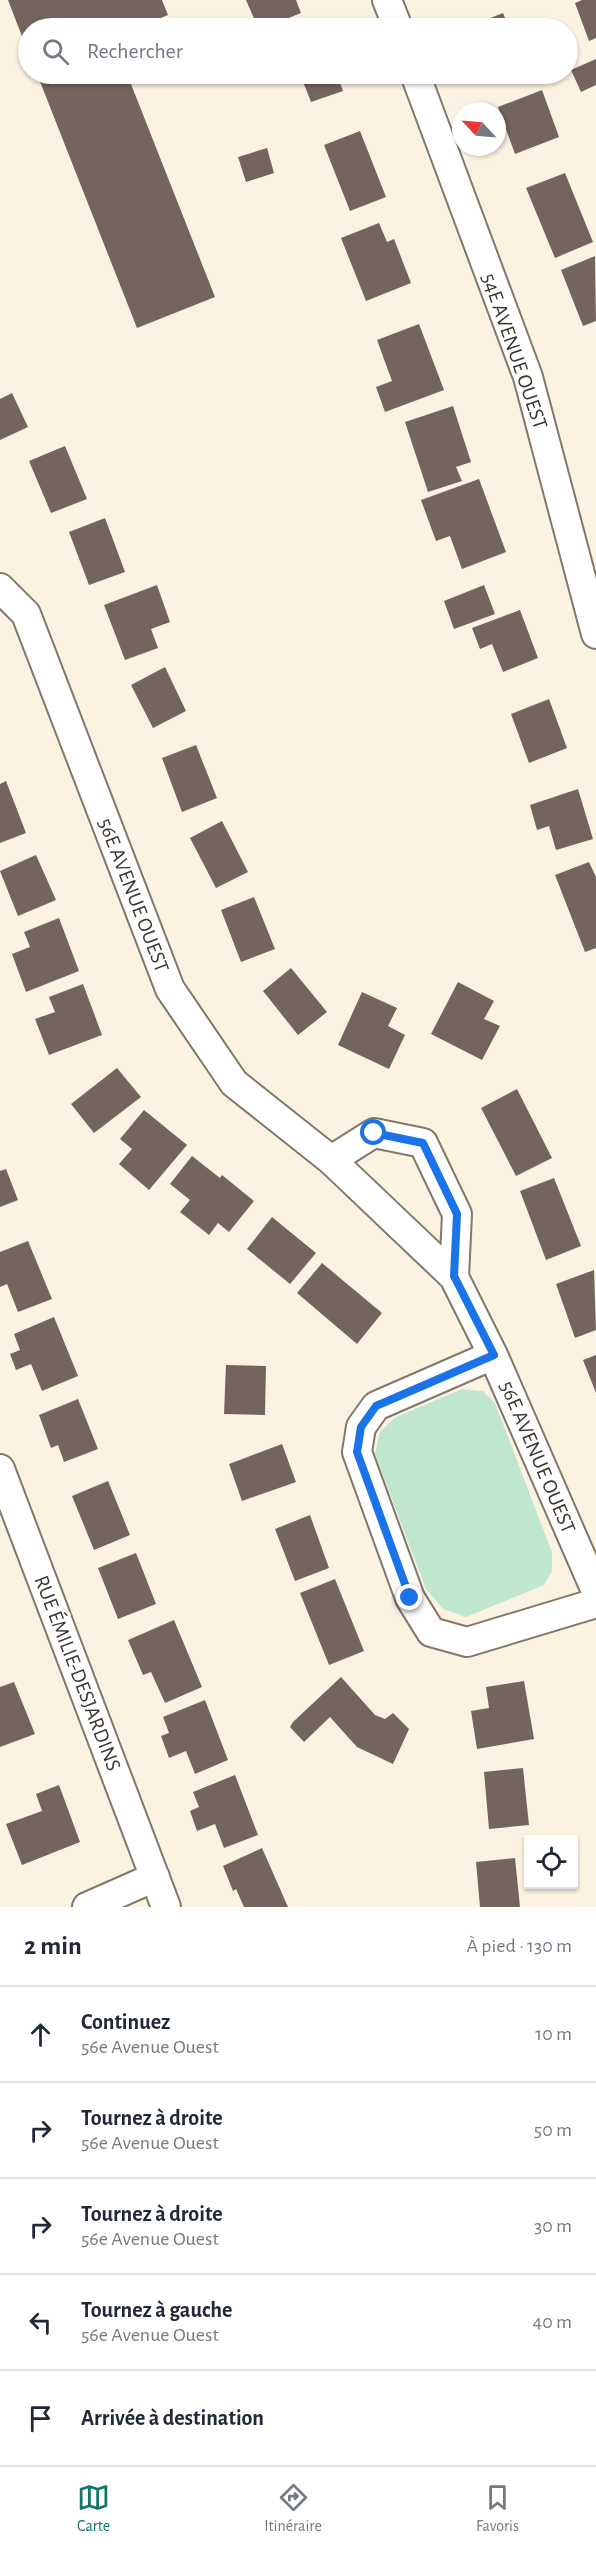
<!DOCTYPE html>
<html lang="fr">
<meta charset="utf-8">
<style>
:root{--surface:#fff;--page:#f6f6f7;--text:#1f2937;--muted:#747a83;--line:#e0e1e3;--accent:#0f766e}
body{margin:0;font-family:"Alegreya Sans",sans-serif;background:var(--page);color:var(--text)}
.controls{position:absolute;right:18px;bottom:18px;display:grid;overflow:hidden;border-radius:0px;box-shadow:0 2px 4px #0004}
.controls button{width:54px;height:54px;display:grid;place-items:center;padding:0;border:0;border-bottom:2px solid var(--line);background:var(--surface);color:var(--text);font:30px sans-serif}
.compass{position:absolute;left:452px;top:102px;width:54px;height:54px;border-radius:50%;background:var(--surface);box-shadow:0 2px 4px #0004;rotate:296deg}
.stop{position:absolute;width:18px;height:18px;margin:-14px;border:4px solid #1a73e8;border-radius:50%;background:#fff}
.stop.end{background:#1a73e8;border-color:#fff;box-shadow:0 2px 6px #0008}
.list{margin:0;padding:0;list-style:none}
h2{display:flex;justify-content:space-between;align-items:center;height:78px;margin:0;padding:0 24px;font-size:26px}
h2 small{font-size:20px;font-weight:400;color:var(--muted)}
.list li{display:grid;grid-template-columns:39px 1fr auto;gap:18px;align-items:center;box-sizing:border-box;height:96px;padding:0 24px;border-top:2px solid var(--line)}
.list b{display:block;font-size:22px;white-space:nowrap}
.list p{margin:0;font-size:20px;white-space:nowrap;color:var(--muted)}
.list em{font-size:20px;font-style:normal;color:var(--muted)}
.icon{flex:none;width:33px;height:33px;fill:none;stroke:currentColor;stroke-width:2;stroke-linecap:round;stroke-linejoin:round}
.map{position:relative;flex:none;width:596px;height:1907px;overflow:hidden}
.search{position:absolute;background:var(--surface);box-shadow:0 2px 4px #0004;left:18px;right:18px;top:18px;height:66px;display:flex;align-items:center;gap:15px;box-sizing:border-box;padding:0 21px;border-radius:33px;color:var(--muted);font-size:22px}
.sheet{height:558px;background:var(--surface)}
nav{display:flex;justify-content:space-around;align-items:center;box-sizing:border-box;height:84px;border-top:2px solid var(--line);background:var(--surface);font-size:16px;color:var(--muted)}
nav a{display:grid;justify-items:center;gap:3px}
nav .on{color:var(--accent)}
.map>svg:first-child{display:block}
.green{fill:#bfe7cd}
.building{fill:#75645d}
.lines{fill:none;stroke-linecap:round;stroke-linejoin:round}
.minor-casing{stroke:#82786a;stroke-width:32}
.minor{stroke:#fff;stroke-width:28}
.route{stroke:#1a73e8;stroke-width:8}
.labels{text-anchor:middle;stroke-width:6;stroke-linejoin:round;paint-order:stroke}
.street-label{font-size:21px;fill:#3a362f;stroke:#fff}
</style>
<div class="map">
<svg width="596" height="1907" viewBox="0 0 596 1907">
<rect width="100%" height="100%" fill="#fcf2e1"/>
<path class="green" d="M462,1389L483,1391L495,1403L552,1552V1571L544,1585L466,1617L443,1609L426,1589L375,1454L380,1432L394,1418Z"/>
<path class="building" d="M8,0H162L168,15L136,28H28V52Z
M246,0H296L301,13L264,28H258Z
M582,0H596V38L589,41L575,3Z
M503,13L509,28H465Z
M596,59V85L581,92L571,70Z
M37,74H127L215,297L137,328Z
M300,74H337L343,91L311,102Z
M542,90L559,137L515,154L498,107Z
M360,131L386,197L350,211L324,145Z
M267,148L274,173L246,182L238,157Z
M565,173L593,242L555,258L526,188Z
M379,223L387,242L394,239L411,283L366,301L341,238Z
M595,256L596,321L583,326L561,270Z
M419,324L444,390L385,412L376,387L392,381L377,340Z
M12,393L28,427L0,440V399Z
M453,406L471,462L456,467L462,481L428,492L405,422Z
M65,446L87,499L51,513L29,461Z
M479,479L506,552L462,569L450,536L436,541L421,500Z
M105,518L125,572L89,585L69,532Z
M157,585L170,622L151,629L158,648L125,660L104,605Z
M484,585L495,614L454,629L444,601Z
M520,610L538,658L503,672L492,644L480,649L472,628Z
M165,667L186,711L153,728L131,685Z
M549,699L567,748L529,763L511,714Z
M196,745L217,798L182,812L162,758Z
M6,781L26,833L0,843V784Z
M578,789L593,839L556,850L549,826L537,830L530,805Z
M222,821L248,872L216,888L190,838Z
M36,855L56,900L18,916L0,871Z
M589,862L596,877V948L585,952L555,875Z
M254,897L275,949L241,962L221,910Z
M59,918L79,971L26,992L12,954L30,947L24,932Z
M291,968L327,1012L298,1035L263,991Z
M458,982L494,1001L484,1019L500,1026L482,1060L431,1034Z
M83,984L102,1035L49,1055L35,1019L55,1012L49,997Z
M362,992L397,1008L388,1026L405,1035L389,1069L338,1045Z
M117,1068L141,1097L94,1133L71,1104Z
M517,1089L552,1158L516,1176L481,1108Z
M144,1110L187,1145L149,1190L119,1164L132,1149L120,1139Z
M192,1156L220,1178L222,1175L254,1201L229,1232L218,1223L209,1235L180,1212L190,1200L170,1184Z
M6,1169L18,1200L0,1207V1171Z
M554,1178L581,1246L546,1260L520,1191Z
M272,1217L316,1253L290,1284L247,1249Z
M28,1241L52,1299L18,1312L7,1284L0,1287V1252Z
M322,1263L382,1313L357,1344L297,1293Z
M594,1270L596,1330L575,1338L556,1284Z
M54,1317L78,1376L42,1391L31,1364L16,1370L10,1354L20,1350L14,1334Z
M596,1355V1393L583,1360Z
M226,1365L266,1366L265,1415L224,1414Z
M78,1399L98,1449L64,1462L58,1445L51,1448L39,1415Z
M282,1444L296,1482L242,1501L229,1464Z
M108,1481L130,1535L94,1550L72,1496Z
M310,1515L329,1568L295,1581L275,1529Z
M136,1553L156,1604L118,1619L98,1568Z
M335,1579L364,1651L329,1665L300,1593Z
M174,1620L202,1687L165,1703L151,1672L143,1675L128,1640Z
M341,1677L375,1715L385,1719L393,1713L409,1729L393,1764L357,1747L330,1717L304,1742L290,1727L293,1722Z
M524,1681L534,1739L477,1749L471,1711L489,1708L486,1687Z
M14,1682L35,1734L0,1747V1687Z
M205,1700L228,1760L195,1774L186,1751L169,1758L161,1736L169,1733L163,1717Z
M523,1768L529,1825L489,1829L484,1772Z
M235,1775L258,1835L224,1848L215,1824L197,1831L190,1811L199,1807L193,1792Z
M59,1785L80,1842L22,1865L6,1824L42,1811L36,1794Z
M262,1848L288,1907H244L236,1889L233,1891L223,1866Z
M515,1858L520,1907H480L476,1862Z"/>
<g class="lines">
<defs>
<path id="minor" d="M387,0L398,28
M415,74L528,377L596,634
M0,588L26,614L170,989L234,1083L331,1160L454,1277L493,1355L596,1591
M331,1160L374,1133L423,1143L457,1214L454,1277
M493,1355L376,1406L361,1427L357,1452L410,1598L431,1632L467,1642L596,1603
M0,1469L166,1907
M87,1907L155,1877"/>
</defs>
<use href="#minor" class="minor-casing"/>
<use href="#minor" class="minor"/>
</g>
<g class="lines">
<path class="route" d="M374,1133L423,1143L457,1214L454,1276L494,1355L376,1406L361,1427L357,1452L410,1598"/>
</g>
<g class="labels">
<g class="street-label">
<text transform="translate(515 351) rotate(71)" y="7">54E AVENUE OUEST</text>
<text transform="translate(134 895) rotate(69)" y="7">56E AVENUE OUEST</text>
<text transform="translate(538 1457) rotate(67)" y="7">56E AVENUE OUEST</text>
<text transform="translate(78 1673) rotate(69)" y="7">RUE ÉMILIE-DESJARDINS</text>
</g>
</g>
</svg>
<div class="controls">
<button><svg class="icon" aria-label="locate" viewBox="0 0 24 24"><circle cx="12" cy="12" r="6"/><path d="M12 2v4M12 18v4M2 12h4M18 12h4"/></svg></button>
</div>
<svg class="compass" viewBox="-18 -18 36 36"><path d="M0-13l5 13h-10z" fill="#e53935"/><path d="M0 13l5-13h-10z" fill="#747a83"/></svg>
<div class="stop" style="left:374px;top:1133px"></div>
<div class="stop end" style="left:410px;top:1598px"></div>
<div class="search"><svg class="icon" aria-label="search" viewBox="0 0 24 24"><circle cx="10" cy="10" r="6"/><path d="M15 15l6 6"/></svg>Rechercher</div>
</div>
<section class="sheet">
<h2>2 min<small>À pied · 130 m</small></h2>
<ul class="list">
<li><svg class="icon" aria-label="ahead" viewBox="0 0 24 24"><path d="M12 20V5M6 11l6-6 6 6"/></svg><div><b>Continuez</b><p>56e Avenue Ouest</p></div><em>10 m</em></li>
<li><svg class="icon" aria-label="right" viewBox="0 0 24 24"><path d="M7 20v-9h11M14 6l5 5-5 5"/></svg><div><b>Tournez à droite</b><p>56e Avenue Ouest</p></div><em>50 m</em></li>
<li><svg class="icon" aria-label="right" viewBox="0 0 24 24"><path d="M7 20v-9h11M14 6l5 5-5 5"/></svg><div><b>Tournez à droite</b><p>56e Avenue Ouest</p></div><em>30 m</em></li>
<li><svg class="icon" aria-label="left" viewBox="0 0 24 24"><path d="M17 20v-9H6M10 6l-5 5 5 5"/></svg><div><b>Tournez à gauche</b><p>56e Avenue Ouest</p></div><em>40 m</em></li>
<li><svg class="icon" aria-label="arrive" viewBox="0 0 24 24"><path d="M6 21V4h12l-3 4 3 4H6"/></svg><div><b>Arrivée à destination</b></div></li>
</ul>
</section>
<nav>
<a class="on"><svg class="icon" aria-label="map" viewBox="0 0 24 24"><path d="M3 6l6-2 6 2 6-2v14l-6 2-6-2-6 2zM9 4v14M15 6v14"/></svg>Carte</a>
<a><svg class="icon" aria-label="directions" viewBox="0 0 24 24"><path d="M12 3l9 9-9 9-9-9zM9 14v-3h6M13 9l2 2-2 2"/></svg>Itinéraire</a>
<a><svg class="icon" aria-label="saved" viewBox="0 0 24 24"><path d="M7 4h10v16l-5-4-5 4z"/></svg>Favoris</a>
</nav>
